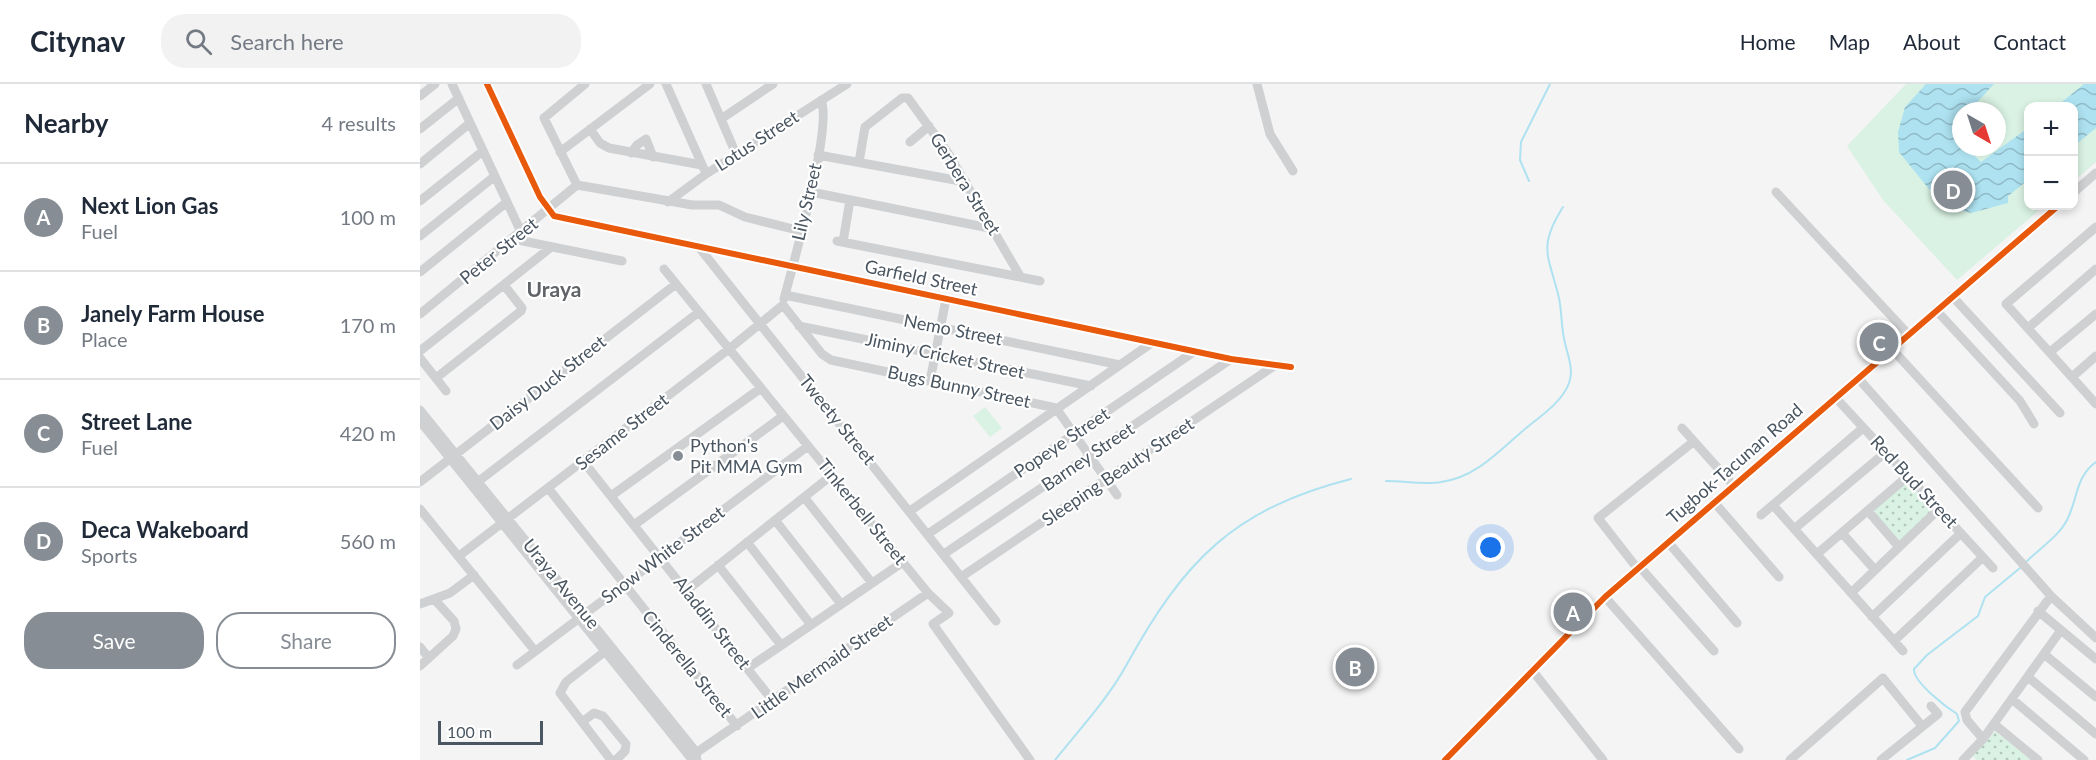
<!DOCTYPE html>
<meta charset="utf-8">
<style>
:root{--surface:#fff;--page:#f2f2f3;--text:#1f2937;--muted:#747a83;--line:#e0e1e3;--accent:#868d94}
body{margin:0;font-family:Lato,sans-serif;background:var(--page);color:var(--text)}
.controls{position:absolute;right:18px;top:18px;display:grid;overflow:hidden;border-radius:12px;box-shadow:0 3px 9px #0003}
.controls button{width:54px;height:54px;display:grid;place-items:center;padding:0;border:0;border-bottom:2px solid var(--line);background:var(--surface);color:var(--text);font:30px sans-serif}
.compass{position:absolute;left:1532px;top:18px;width:54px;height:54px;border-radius:50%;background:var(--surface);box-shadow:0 3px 9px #0003;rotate:141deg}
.scale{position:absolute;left:18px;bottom:15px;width:105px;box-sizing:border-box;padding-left:6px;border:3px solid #4a5661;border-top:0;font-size:16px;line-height:21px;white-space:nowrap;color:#4a5661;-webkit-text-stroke:4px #fff;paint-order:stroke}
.you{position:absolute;left:1071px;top:464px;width:21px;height:21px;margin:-15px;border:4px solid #fff;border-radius:50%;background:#1a73e8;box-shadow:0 0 0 9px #1a73e833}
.badge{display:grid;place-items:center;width:39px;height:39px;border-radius:50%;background:var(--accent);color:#fff;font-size:20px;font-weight:700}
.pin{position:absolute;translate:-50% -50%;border:3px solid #fff;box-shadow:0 2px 6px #0006}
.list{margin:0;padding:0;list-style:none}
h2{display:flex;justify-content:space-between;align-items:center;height:78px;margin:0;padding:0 24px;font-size:26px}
h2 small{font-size:20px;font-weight:400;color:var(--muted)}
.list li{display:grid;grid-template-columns:39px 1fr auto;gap:18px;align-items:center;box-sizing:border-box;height:108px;padding:0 24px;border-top:2px solid var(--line)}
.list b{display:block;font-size:22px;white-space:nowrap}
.list p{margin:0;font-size:20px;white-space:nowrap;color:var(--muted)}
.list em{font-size:20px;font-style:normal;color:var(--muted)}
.actions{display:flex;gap:12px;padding:18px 24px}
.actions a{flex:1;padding:14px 0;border:2px solid var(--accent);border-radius:24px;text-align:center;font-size:21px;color:var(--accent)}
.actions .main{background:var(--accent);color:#fff}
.icon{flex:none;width:33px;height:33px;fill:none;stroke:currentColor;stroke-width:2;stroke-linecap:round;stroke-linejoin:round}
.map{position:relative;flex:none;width:1676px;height:676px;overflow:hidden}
header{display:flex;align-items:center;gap:36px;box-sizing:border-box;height:84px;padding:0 30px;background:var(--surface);border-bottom:2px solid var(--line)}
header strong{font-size:28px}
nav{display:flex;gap:33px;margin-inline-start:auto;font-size:21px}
.search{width:420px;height:54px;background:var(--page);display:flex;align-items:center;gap:15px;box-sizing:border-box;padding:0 21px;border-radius:24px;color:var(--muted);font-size:22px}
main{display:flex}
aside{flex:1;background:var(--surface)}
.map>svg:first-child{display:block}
.grass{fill:url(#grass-dots)}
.pitch{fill:#d9f2e3;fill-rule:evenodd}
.water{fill:url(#water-waves)}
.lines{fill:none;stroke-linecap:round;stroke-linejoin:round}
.stream{stroke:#aee2f0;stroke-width:2}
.minor{stroke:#ced0d2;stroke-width:9}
.cycleway-casing{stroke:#fff;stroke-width:10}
.cycleway{stroke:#e8590c;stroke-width:6}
.poi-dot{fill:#868d94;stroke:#fff;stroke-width:2}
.labels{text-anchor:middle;stroke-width:4.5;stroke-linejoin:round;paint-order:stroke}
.street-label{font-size:18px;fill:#4a5661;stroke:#fff}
.poi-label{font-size:18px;fill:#4a5661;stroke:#fff;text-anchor:start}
.quarter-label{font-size:21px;font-weight:bold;fill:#5f6368;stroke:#fff}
</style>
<header>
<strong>Citynav</strong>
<div class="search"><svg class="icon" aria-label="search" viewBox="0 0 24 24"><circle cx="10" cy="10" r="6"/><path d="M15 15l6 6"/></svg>Search here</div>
<nav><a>Home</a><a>Map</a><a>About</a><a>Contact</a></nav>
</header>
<main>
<aside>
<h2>Nearby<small>4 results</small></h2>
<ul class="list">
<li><span class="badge">A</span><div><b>Next Lion Gas</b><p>Fuel</p></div><em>100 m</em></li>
<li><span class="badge">B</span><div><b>Janely Farm House</b><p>Place</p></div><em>170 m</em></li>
<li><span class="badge">C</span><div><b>Street Lane</b><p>Fuel</p></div><em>420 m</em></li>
<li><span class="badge">D</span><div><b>Deca Wakeboard</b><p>Sports</p></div><em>560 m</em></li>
</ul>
<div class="actions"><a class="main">Save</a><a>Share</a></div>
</aside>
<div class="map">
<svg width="1676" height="676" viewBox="0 0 1676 676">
<defs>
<pattern id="grass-dots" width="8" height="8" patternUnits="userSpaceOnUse" patternTransform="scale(1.5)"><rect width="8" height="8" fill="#d9f2e3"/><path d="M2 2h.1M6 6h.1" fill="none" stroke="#b2c7bb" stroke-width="1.8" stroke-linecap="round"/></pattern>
<pattern id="water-waves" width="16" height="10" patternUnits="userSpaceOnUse" patternTransform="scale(1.5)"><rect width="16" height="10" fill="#aee2f0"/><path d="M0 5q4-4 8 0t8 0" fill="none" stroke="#90bac6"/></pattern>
</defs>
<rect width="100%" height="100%" fill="#f4f4f4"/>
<path class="grass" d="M1487,398L1512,426L1480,457L1453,427Z
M1575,647L1611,676H1556L1553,672Z"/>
<path class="pitch" d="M1486,0H1676V78L1654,97V22H1608V122H1624L1537,196L1463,116L1427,62ZM1541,27H1577V63H1541Z
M565,323L582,344L570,353L553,332Z"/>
<path class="water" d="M1506,0H1574L1549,27H1541V35L1534,44L1541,63H1545L1561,78L1608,44V96L1588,112V119L1551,129L1521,120L1479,68L1478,48L1485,23Z
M1664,0H1676V44L1654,62V22H1637Z"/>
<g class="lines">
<path class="stream" d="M1109,97L1100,76L1101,58L1130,0
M966,397C984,397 1004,401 1021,398C1053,394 1075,371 1098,351C1113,337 1142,320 1149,299C1154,286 1148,272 1145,259C1141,244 1142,228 1139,214C1129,172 1117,164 1143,123
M1607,477C1619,465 1639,452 1647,436C1658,415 1655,393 1676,378
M635,676C659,646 688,615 707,580C764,477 813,425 931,395
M1487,676L1515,664L1539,637L1537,630C1526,623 1493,598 1494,585L1507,571L1558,532L1565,513L1600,484"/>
<path class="minor" d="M32,0L101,148
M67,0L120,113L134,132L811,275L871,283
M246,0L284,85
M286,0L316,70
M837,0L850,50L873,87
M0,12L15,0
M301,35L353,0
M0,45L39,14
M170,45L180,59L189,64L282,81
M490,58L509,42
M140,68L230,0
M211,69L217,61L226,55L233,73
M398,71L546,98
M439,78L445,43L482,14H488L528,69L600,192
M0,80L50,39
M157,101L272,121H299L325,133L381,147
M157,101L124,34L165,0
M391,108L574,145
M1356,108L1488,250
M1654,108L1676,89
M0,117L63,67
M248,118L286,90L427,0
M1676,143L1586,220L1676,320
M0,152L75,92
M93,155L202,177
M417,157L620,197
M423,158L430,116
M278,162L576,537
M244,185L508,509L529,529L513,540L610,676
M0,188L87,118
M365,211L700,281
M1532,212L1640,329
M364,215C373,180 413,42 401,16
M363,221L402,270L411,276L636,324L697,411
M1516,226L1600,317L1614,340
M0,230L157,101
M379,242L671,302
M1608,244L1676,185
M1471,264L1618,424
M0,267L130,164
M1630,268L1676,230
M0,274L26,307
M1652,293L1676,272
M16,294L101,227L102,224L84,201
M1438,294L1631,512L1676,554
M510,297L526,215
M1415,313L1573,484
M0,326L277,669L276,675
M0,337L270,673L277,676
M1262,344L1313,401
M163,377L353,617
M0,398L256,200
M55,400L279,228
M128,404L317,642
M191,412L341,304
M384,413L452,499
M1294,418L1359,493
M1353,421L1483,567
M0,425L115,567
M490,427L733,258
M1448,427L1479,463
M1341,431L1443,344
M355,436L421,520
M214,441L363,332
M1374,445L1466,368
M1422,449L1455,486
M508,450L775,267
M327,458L391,541
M1248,458L1317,539
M524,470L811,275
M1397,470L1488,392
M39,472L309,265L363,221
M298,481L361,561
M1219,482L1294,567
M1217,484L1178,434L1273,358
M541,493L854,282
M266,507L412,391
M1431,509L1519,425
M1185,513L1319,665
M0,520L30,509L54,491
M1618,527L1676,575
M1452,533L1541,449
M1474,557L1563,473
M0,563L9,574
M188,565L146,598L140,609L191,676
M1624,570L1676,613
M97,581L388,362
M0,582L33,552L36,545L34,537L14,515
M328,584L483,478
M1112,586L1183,676
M1608,593L1676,650
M1592,615L1664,676
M162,638L174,629L183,632L206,660L205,667L196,676
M1574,640L1618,676
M1563,655L1547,636L1545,628L1631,512
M273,671L508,509
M1025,676L1185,513L1638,122
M1370,676L1463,594L1502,642
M1461,676L1518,630L1511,622
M1543,676L1563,655L1641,546"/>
<defs>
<path id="cycleway" d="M67,0L120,113L134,132L811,275L871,283
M1025,676L1185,513L1638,122"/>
</defs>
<use href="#cycleway" class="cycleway-casing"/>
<use href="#cycleway" class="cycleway"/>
</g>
<circle class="poi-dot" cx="258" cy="372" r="6"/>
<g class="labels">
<g class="street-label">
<text transform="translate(337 57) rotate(-33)" y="6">Lotus Street</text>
<text transform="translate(545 100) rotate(58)" y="6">Gerbera Street</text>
<text transform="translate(387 118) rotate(-77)" y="6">Lily Street</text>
<text transform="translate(79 167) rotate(-39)" y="6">Peter Street</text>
<text transform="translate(501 194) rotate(12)" y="6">Garfield Street</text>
<text transform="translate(533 246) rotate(11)" y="6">Nemo Street</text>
<text transform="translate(525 272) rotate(12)" y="6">Jiminy Cricket Street</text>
<text transform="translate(128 299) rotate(-38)" y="6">Daisy Duck Street</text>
<text transform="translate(539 303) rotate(12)" y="6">Bugs Bunny Street</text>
<text transform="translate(417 336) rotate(51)" y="6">Tweety Street</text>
<text transform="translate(202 348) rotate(-38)" y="6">Sesame Street</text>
<text transform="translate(642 359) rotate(-34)" y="6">Popeye Street</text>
<text transform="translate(668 373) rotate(-34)" y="6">Barney Street</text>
<text transform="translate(1315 380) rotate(-41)" y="6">Tugbok-Tacunan Road</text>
<text transform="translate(698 388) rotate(-34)" y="6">Sleeping Beauty Street</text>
<text transform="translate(1494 398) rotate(47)" y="6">Red Bud Street</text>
<text transform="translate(442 428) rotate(51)" y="6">Tinkerbell Street</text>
<text transform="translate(243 471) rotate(-37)" y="6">Snow White Street</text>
<text transform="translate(141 500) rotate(51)" y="6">Uraya Avenue</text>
<text transform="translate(292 539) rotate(52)" y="6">Aladdin Street</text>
<text transform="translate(267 580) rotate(51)" y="6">Cinderella Street</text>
<text transform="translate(402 583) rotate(-35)" y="6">Little Mermaid Street</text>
</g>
<g class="poi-label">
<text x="270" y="368">Python's<tspan x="270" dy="21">Pit MMA Gym</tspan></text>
</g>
<g class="quarter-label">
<text x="134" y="213">Uraya</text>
</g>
</g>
</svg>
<div class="controls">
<button>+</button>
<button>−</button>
</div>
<svg class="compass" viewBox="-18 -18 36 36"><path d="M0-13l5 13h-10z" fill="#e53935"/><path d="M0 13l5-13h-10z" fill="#747a83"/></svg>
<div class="scale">100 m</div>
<div class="you"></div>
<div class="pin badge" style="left:1153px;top:528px">A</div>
<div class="pin badge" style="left:935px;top:583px">B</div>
<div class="pin badge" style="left:1459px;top:258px">C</div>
<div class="pin badge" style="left:1533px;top:106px">D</div>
</div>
</main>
